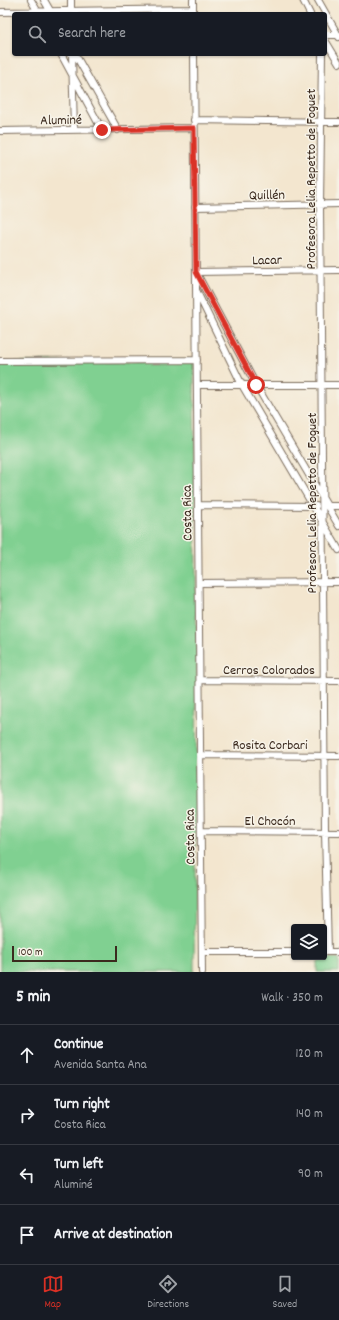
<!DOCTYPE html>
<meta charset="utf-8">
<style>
:root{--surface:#171b24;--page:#242831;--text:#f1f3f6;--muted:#9ea1a6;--line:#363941;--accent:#d93025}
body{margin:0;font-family:Dekko,sans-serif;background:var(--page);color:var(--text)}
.controls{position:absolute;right:12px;bottom:12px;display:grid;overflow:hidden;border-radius:4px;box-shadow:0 1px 3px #0004}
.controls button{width:36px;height:36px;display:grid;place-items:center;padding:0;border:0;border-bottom:1px solid var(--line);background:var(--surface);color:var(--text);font:20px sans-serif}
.scale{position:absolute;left:12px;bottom:10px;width:105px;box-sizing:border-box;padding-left:4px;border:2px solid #3b2a1e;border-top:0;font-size:11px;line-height:14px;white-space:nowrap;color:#3b2a1e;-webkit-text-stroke:3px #f7f3e8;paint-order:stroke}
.stop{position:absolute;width:12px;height:12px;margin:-9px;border:3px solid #d93025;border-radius:50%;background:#fff}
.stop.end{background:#d93025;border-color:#fff;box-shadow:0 1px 4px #0008}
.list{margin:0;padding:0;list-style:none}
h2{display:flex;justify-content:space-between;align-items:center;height:52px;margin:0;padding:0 16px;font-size:17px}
h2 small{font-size:13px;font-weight:400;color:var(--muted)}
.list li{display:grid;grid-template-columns:26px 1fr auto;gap:12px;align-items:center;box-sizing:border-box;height:60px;padding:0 16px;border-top:1px solid var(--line)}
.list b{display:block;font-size:15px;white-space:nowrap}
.list p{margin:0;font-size:13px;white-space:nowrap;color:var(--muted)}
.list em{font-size:13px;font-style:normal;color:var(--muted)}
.icon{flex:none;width:22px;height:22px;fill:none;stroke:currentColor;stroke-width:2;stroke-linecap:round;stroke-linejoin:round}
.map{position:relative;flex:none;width:339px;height:972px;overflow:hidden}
.search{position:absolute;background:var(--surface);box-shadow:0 1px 3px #0004;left:12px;right:12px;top:12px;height:44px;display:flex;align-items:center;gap:10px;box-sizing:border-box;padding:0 14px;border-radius:4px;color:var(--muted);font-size:15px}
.sheet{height:292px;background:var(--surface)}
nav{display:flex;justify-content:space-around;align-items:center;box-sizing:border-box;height:56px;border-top:1px solid var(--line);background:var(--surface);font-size:11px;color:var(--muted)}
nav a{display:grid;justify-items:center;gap:2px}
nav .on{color:var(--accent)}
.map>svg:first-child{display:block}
.grass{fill:#80d091;stroke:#5e7d58}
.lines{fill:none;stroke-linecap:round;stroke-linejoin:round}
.street-casing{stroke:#7b6c5c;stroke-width:8}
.street{stroke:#fff;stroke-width:6}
.route{stroke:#d93025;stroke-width:5}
.labels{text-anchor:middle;stroke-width:3;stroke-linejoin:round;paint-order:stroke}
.street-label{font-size:14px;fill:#3b2a1e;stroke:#f7f3e8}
</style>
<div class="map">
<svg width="339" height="972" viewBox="0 0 339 972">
<rect width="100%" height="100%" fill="#f7f3e8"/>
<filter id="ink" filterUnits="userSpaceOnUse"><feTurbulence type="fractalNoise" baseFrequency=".025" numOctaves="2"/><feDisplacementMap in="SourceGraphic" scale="8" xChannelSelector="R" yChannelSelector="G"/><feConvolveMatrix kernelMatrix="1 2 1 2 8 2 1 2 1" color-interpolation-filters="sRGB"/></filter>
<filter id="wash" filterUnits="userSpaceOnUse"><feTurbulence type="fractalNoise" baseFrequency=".012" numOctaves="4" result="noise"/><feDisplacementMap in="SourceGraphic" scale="16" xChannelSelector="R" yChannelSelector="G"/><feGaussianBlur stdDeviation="0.9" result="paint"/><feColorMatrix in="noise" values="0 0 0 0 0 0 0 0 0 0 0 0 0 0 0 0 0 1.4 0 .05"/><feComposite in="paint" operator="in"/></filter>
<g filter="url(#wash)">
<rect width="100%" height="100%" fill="#f3e6cf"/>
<path class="grass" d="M0,362H194L197,683L194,972H0Z
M324,958H339V972H317V963Z"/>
</g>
<g filter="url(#ink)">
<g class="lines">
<defs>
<path id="street" d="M31,0L39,14
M44,0L52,14
M71,0V14
M193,0V14
M303,0L310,14
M318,0L339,37
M0,12L193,9
M325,35H339
M325,40L339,63
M61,54L102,130
M72,54L74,130
M75,54L118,130
M194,54L202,972
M322,54L320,205L325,832L328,952
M194,120L339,122
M0,131L194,128
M195,207L339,204
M339,270L196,272L256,385L339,526
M197,292L242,385L339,550
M0,361L197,360
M197,385H339
M198,505L316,506
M326,506H339
M199,583L339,582
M200,680L339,681
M200,755L339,756
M201,831L339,832
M202,952H294
M324,952H339"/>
</defs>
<use href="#street" class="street-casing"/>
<use href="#street" class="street"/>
</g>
</g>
<g class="lines" filter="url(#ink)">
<path class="route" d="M102,130L194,128L196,272L256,385"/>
</g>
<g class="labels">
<g class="street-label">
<text transform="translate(61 119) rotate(-1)" y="5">Aluminé</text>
<text transform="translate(310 179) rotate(-90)" y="5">Profesora Lelia Repetto de Foguet</text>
<text transform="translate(267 194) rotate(-1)" y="5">Quillén</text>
<text transform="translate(267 259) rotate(-1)" y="5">Lacar</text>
<text transform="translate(311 503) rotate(-90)" y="5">Profesora Lelia Repetto de Foguet</text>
<text transform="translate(186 513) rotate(-91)" y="5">Costa Rica</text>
<text x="269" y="674">Cerros Colorados</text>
<text x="270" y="749">Rosita Corbari</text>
<text x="270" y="825">El Chocón</text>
<text transform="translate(189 837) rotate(-91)" y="5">Costa Rica</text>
</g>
</g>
</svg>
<div class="controls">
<button><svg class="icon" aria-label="layers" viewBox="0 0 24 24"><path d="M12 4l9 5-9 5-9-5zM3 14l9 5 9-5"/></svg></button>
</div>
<div class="scale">100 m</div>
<div class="stop" style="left:256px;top:385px"></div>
<div class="stop end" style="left:102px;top:130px"></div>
<div class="search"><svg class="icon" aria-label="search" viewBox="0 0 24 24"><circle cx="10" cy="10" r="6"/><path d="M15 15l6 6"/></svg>Search here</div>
</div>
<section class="sheet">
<h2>5 min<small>Walk · 350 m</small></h2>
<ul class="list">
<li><svg class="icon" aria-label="ahead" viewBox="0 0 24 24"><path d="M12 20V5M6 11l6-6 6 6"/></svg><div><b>Continue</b><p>Avenida Santa Ana</p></div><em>120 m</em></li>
<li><svg class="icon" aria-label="right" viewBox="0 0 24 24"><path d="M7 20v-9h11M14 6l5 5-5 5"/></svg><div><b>Turn right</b><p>Costa Rica</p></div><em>140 m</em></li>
<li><svg class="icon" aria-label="left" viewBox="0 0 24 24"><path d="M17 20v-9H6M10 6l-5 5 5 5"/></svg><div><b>Turn left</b><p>Aluminé</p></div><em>90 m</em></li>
<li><svg class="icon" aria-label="arrive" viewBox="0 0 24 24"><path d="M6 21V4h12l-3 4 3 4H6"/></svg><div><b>Arrive at destination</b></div></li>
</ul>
</section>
<nav>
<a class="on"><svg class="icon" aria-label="map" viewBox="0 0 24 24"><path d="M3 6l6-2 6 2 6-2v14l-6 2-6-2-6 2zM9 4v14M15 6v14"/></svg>Map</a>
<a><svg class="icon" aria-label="directions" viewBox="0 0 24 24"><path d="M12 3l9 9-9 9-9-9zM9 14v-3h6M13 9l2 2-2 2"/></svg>Directions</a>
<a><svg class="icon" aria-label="saved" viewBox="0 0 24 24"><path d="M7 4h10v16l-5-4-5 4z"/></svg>Saved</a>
</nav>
